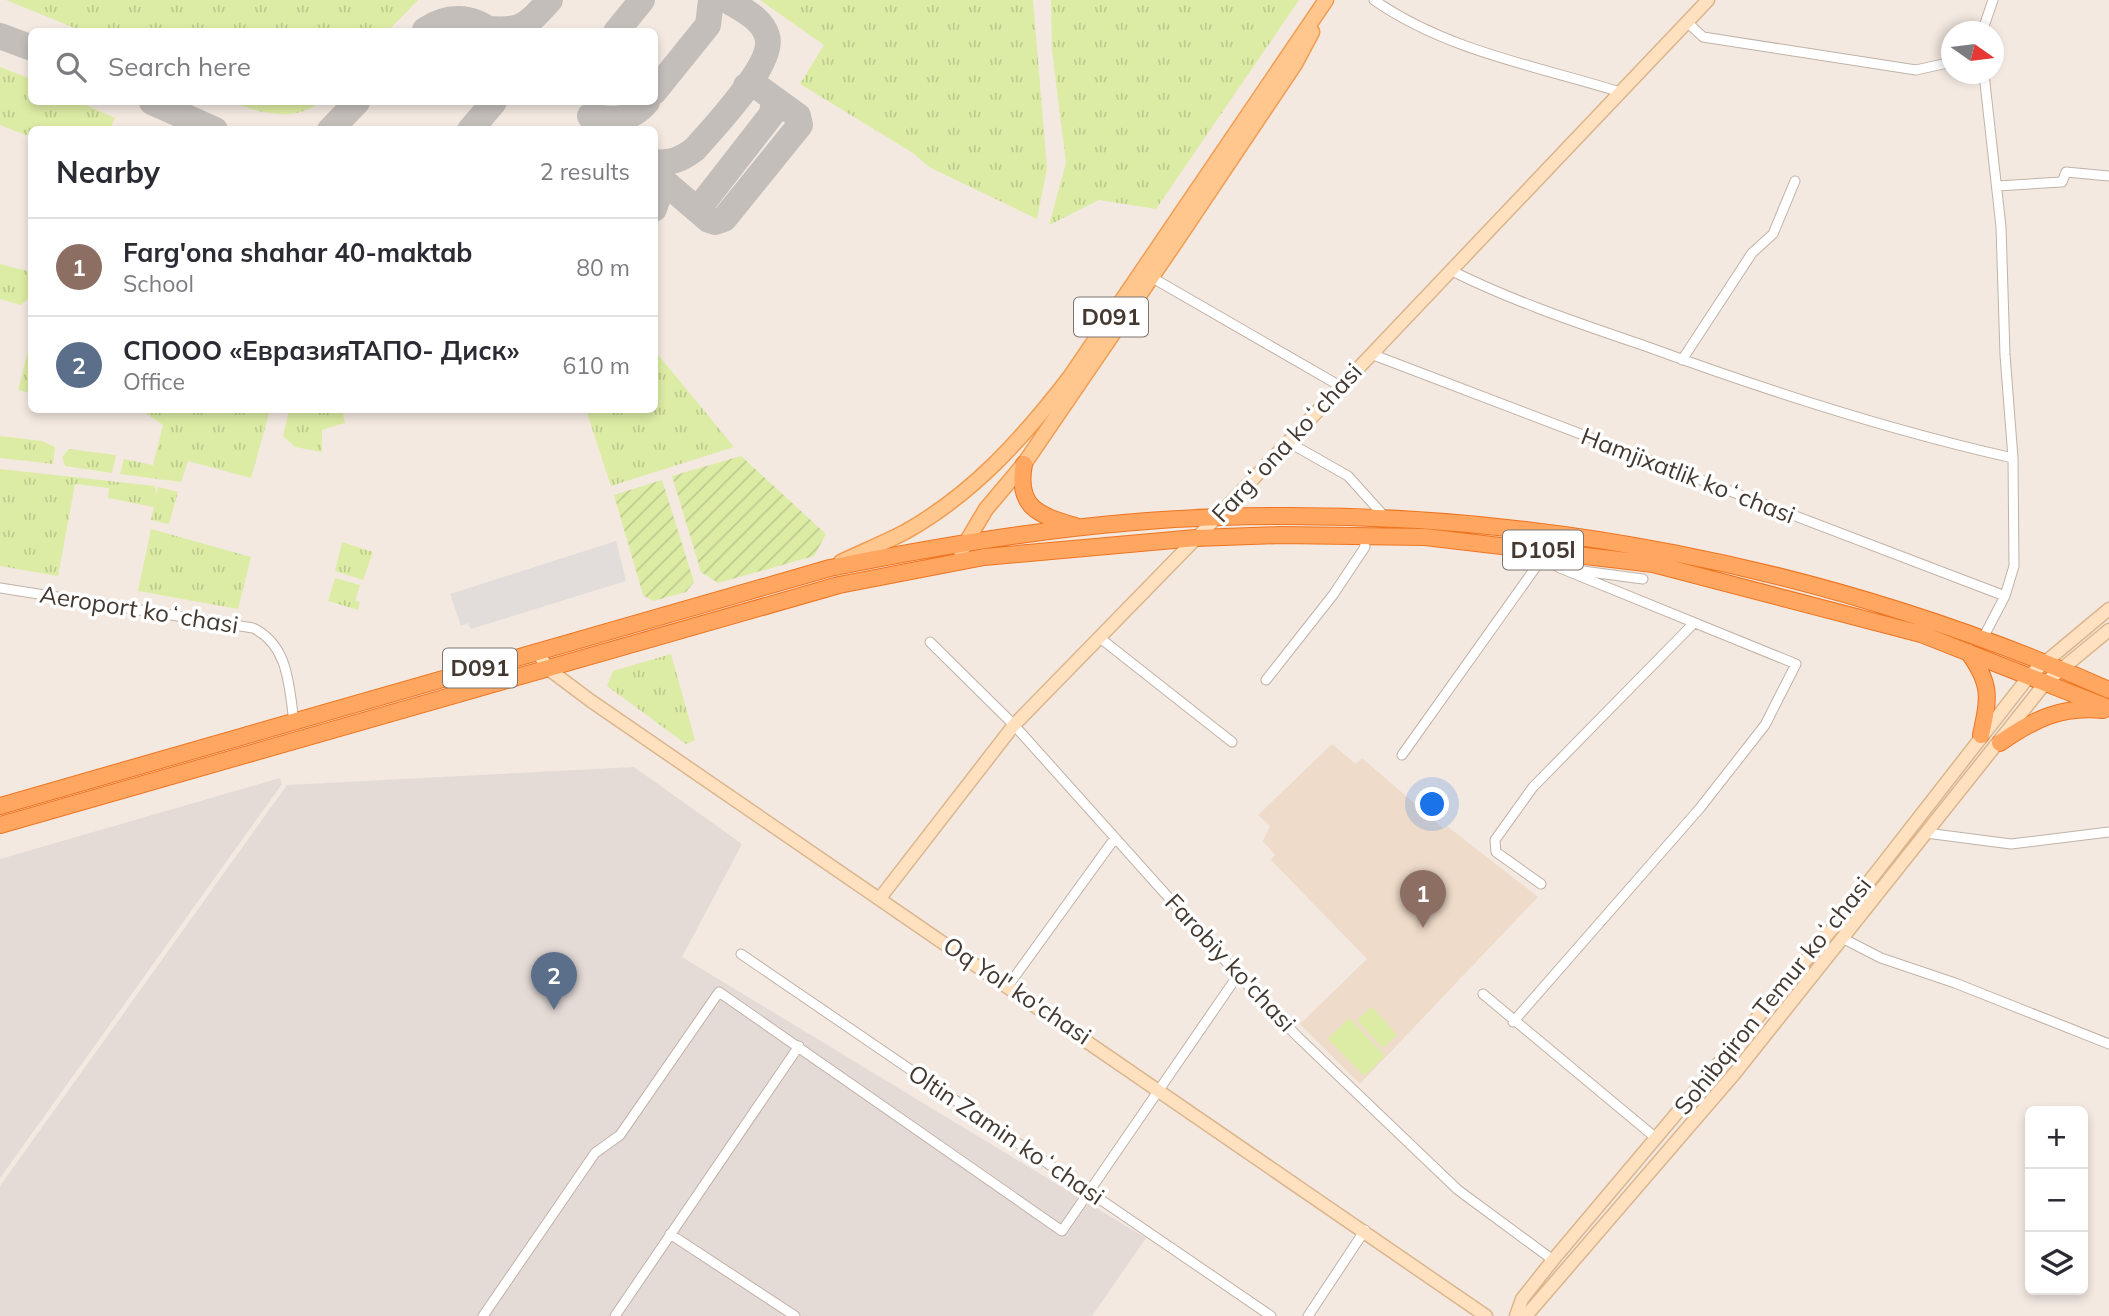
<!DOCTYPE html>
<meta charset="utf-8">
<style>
:root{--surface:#fff;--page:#f7f7f7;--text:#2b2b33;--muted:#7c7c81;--line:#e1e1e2;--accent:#d93025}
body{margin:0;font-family:Mulish,sans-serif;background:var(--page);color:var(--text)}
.controls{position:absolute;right:21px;bottom:21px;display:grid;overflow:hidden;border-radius:10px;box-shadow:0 4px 10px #0003}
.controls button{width:63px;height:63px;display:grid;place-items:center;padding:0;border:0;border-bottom:2px solid var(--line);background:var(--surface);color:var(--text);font:35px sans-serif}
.compass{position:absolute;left:1941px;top:21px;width:63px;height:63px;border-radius:50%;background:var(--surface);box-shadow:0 4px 10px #0003;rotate:104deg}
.you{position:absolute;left:1433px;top:805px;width:24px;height:24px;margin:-18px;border:5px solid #fff;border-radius:50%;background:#1a73e8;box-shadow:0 0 0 10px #1a73e833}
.badge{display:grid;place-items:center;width:46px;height:46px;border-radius:50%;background:var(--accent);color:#fff;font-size:23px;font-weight:700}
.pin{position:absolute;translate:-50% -58px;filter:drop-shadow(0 2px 4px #0008)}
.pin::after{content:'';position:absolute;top:37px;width:24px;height:21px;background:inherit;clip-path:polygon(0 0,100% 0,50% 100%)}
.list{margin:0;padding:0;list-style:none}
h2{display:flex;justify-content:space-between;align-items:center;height:91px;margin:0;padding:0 28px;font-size:30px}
h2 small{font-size:23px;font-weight:400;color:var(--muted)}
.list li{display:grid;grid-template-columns:46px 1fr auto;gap:21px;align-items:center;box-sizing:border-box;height:98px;padding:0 28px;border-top:2px solid var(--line)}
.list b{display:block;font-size:26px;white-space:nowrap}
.list p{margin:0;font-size:23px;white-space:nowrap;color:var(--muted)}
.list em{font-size:23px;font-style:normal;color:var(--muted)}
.icon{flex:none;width:38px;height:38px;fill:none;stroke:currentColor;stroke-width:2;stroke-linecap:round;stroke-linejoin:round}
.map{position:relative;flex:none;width:2109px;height:1316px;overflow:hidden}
.search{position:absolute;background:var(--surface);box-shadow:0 4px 10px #0003;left:28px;top:28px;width:630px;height:77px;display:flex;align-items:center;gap:18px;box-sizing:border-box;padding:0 24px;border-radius:10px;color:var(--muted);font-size:26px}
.panel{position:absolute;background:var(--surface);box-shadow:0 4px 10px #0003;left:28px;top:126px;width:630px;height:287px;border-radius:10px}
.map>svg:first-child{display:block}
.industrial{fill:#e4dbd7}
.education{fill:#eedbc9}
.grass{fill:url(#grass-tufts)}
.garden{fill:url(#garden-furrows)}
.pitch{fill:#dceca4}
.parking{fill:#e2dddb}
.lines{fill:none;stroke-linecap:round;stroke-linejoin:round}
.taxiway{stroke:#c3beba;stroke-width:26}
.street-casing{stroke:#c1b2a6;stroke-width:11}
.secondary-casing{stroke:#dbb58d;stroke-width:15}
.primary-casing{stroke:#f09d52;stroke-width:17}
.highway-casing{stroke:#ee7420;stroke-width:18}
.street{stroke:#fff;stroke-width:9}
.secondary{stroke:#ffe1bf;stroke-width:12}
.primary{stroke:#ffc68e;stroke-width:14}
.highway{stroke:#ffa660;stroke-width:16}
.labels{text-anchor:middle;stroke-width:7;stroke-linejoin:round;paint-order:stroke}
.shield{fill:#fff;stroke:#7c746f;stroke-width:2}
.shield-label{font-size:23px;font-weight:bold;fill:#443931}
.street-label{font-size:24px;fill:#443931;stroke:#fff}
</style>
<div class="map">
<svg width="2109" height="1316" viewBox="0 0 2109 1316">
<defs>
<pattern id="grass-tufts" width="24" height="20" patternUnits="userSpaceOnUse" patternTransform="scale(1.75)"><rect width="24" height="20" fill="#dceca4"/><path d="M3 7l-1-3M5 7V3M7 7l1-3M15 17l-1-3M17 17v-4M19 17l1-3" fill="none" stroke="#becb8e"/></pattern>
<pattern id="garden-furrows" width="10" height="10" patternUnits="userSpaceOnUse" patternTransform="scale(1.75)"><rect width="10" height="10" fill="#dceca4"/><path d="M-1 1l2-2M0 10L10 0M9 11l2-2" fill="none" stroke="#becb8e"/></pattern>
</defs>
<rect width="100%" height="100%" fill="#f3e9e1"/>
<path class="industrial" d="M634,767L742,844L682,957L1146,1238L1092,1316H0V1186L287,785Z
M280,778L282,784L0,1178V859Z"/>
<path class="education" d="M1332,744L1356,764L1362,758L1443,828L1447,826L1538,897L1360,1084L1300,1024L1367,959L1271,860L1275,855L1263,841L1270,826L1258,815Z"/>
<path class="grass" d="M6,0H418L388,31H82Z
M760,0H1033L1047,168L1037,219L929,167L913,153L800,84L824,45Z
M1051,0H1299L1156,209L1099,200L1049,225L1066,163L1052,50Z
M0,67L31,79L32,102H79L115,118L110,129L32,130L31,137L0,125Z
M233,102H320C295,122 261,114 233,102Z
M0,264L31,272L29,298L21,305L0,299Z
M31,340V393L18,390Z
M655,351L734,447L611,486L586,410H654Z
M148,410H270L251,478L188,461L181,482L120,474L124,459L153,465L163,425L147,414Z
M289,410H342L345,423L322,430V452L295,447L283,436Z
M0,436L42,441L55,447L53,464L0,458Z
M69,449L116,455L112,473L65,466L62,457Z
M0,469L155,486L156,495L158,487L178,492L169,524L151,520L154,507L108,498L109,488L75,484L58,576L0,566Z
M151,529L251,557L238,609L138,591Z
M342,542L373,552L363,580L335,571Z
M335,578L360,585L355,601L360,602L358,610L328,601Z
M671,654L695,740L686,744L607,686L613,671Z"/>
<path class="garden" d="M741,456L826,534L814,556L718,583L701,572L672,476Z
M662,480L694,582L686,592L653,601L643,595L614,495Z"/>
<path class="pitch" d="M1372,1007L1397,1035L1383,1048L1357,1020Z
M1349,1018L1385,1056L1364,1076L1328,1039Z"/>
<path class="parking" d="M616,541L626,581L471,629L468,623L461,626L450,594Z"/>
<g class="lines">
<path class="taxiway" d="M488,29C523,32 528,24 550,0
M425,30C447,15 471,15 492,32
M616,32L642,0
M0,36L32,48
M654,92L708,25L711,0
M152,102L215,130
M590,116C612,121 631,121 647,102
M330,130L357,102
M470,130L494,102
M654,162C671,164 682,159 695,149C713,128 776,63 767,36C762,18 741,9 727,0
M654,173L709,220L715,222L724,219L800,125L798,116L758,87L746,86
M654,176L659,195L654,209
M693,206L702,204L772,114L774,99"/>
<defs>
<path id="street" d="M1374,0C1447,51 1537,66 1620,92
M1687,22L1703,37L1916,70L1952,62
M1982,32L1993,0
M1997,186L2062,182L2066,172L2109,176
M1450,270C1514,302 1581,324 1648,347C1768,391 1888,430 2013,458
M1151,277L1340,386
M1371,354L2005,596
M1682,360L1752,253L1773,234L1795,181
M1288,442L1348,476L1385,517
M1548,550L1551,563L1560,568L1643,579
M0,588L253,628C289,645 289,687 294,722
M1100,638L1232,742
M1983,638L2005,596L2014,566L2013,458L2005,355L2001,227L1984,74
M930,642L1014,725L1238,975L1298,1037L1458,1190L1553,1260
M1266,680L1333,595L1365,547L1364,535
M1402,755L1548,550
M1926,833L2011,844L2109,832
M1541,884L1496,852L1495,840L1533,787L1694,623
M1844,939L1881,958L1955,983L2109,1044
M741,954L1271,1316
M1008,986L1115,838
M1483,994L1656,1138
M1513,1022L1700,808L1765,725L1796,664L1560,568
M670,1234L795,1316
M483,1316L595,1153L620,1135L719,992L1062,1231L1238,975
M615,1316L799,1046
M1308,1316L1365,1230"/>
<path id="secondary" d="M538,652L547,668L591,701L1486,1316
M880,898L1014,725L1217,517L1708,0
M1516,1316L1522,1299L1553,1260L1832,929L2030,675L2109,609
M1526,1316L1735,1073L2046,682L2109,630"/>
<path id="primary" d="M961,551L986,509L1024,464L1179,237L1295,64L1312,32
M841,562C862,552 884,543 905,532C973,494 1023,438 1070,377L1326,0"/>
<path id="highway" d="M1024,464C1016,507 1038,515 1075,526
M1968,652C1992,684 1989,698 1981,735
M2000,743C2034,719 2061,706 2103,710
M0,806L830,568C959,542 1090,521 1221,517C1526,507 1830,566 2109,690
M0,825L839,585L984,557L1196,538L1281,535L1425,537L1653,564L1921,634L2109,708"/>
</defs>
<use href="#street" class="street-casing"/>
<use href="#secondary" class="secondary-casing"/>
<use href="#primary" class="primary-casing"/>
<use href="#highway" class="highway-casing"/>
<use href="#street" class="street"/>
<use href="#secondary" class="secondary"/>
<use href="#primary" class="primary"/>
<use href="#highway" class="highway"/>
</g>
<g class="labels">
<g class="shield">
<rect x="1074" y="297.5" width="74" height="39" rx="5"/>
<rect x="1503" y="530.5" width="80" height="39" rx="5"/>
<rect x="443" y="648.5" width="74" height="39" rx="5"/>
</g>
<g class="shield-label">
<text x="1111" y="325">D091</text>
<text x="1543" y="558">D105l</text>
<text x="480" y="676">D091</text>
</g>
<g class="street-label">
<text transform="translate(1287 443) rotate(-47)" y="8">Fargʻona koʻchasi</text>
<text transform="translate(1688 476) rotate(21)" y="8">Hamjixatlik koʻchasi</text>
<text transform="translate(139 610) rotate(9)" y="8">Aeroport koʻchasi</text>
<text transform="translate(1230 963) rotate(47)" y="8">Farobiy ko'chasi</text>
<text transform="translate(1017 991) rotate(34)" y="8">Oq Yol' ko'chasi</text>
<text transform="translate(1773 996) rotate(-51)" y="8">Sohibqiron Temur koʻchasi</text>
<text transform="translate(1006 1135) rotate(34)" y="8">Oltin Zamin koʻchasi</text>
</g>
</g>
</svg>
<div class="controls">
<button>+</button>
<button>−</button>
<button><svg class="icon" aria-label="layers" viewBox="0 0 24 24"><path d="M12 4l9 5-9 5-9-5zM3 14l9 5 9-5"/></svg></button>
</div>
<svg class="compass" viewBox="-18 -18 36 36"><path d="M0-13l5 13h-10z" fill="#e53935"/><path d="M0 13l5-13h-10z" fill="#7c7c81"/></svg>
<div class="you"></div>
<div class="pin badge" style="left:1423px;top:928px;background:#8d6e63">1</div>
<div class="pin badge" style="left:554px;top:1010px;background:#5c6f8a">2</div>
<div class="search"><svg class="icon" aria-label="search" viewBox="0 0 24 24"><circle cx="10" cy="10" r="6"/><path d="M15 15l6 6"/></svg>Search here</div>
<section class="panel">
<h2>Nearby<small>2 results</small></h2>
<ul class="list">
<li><span class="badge" style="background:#8d6e63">1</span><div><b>Farg'ona shahar 40-maktab</b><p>School</p></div><em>80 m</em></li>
<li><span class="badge" style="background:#5c6f8a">2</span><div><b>СПООО «ЕвразияТАПО- Диск»</b><p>Office</p></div><em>610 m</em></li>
</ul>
</section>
</div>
